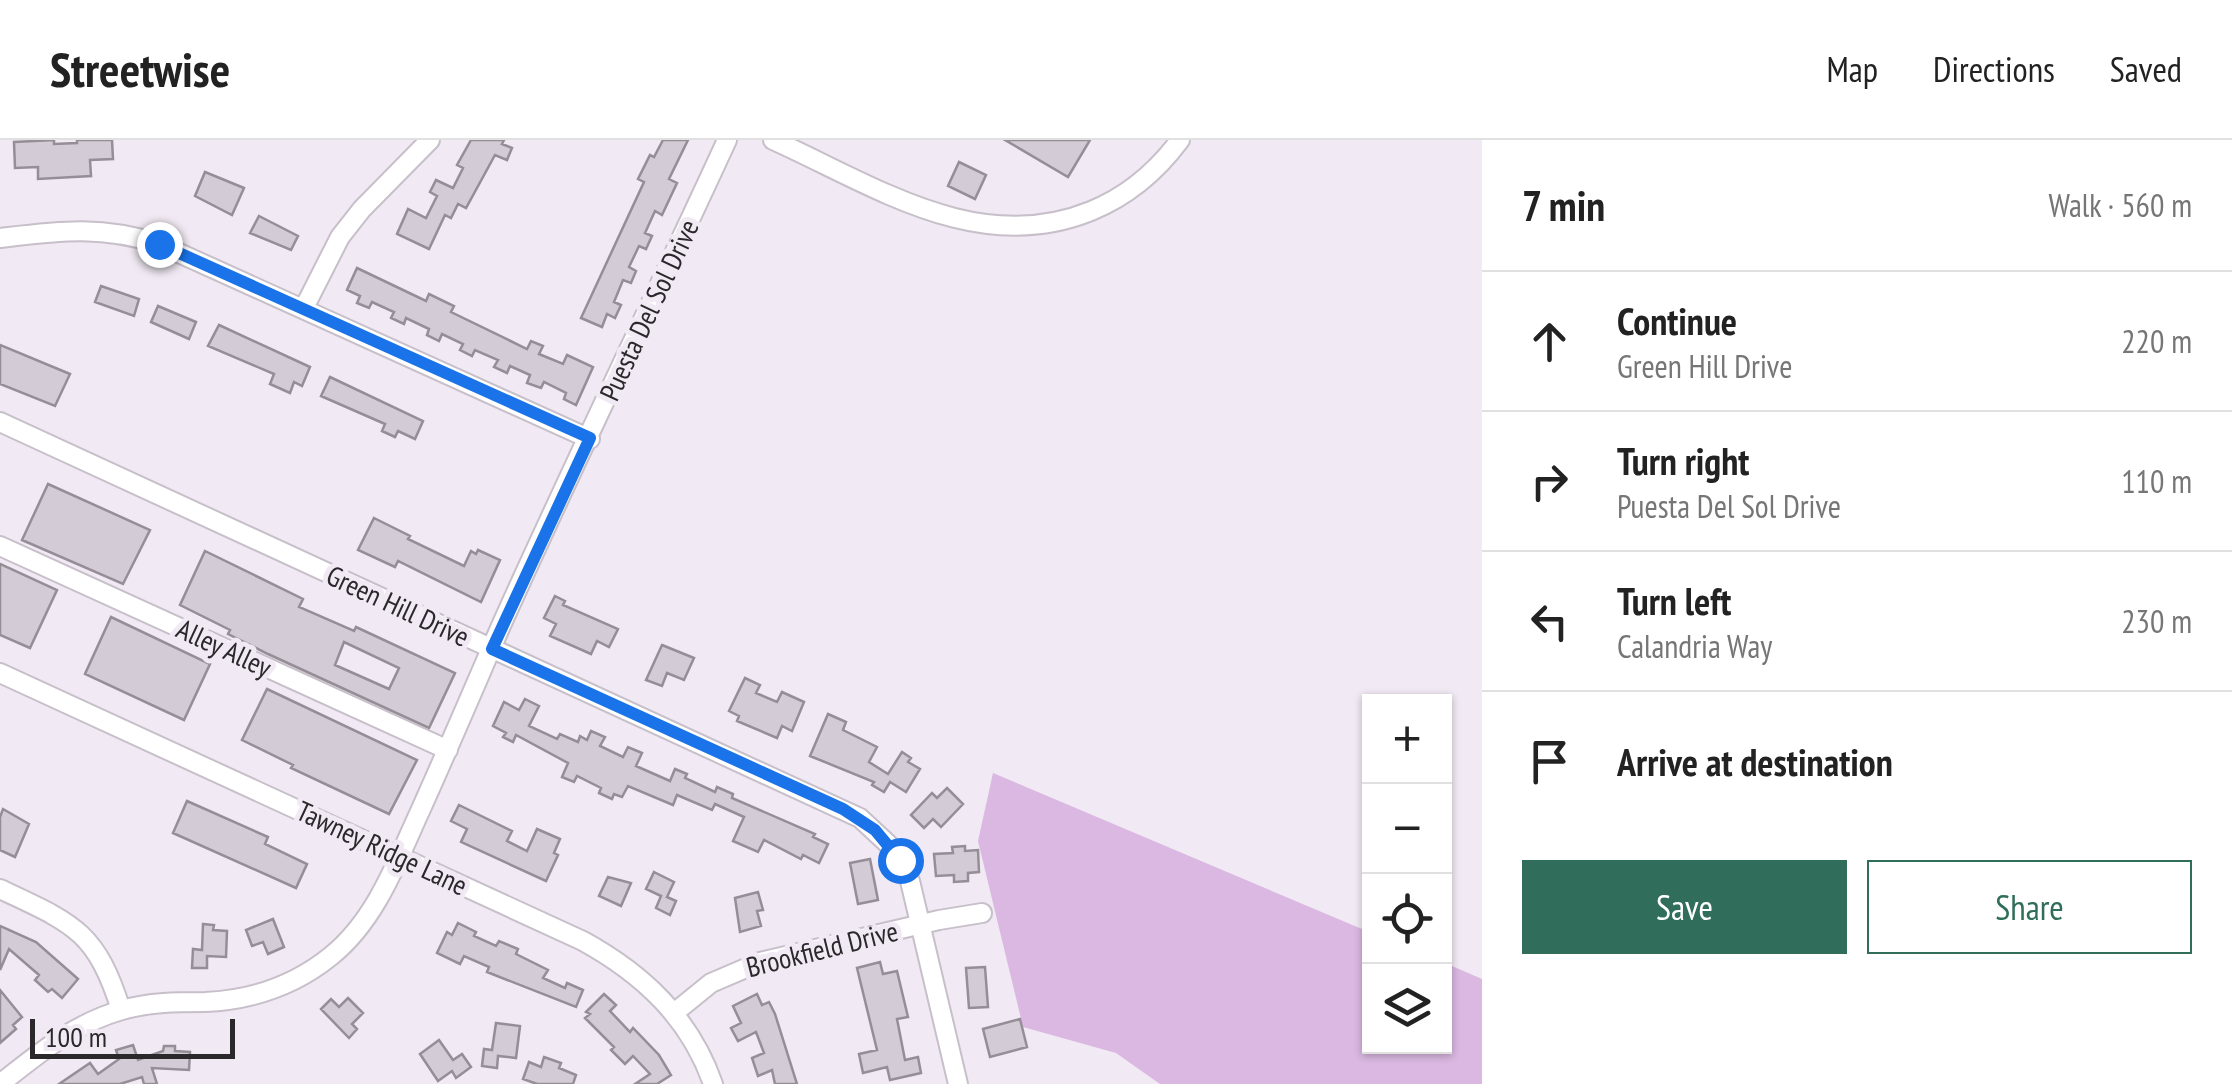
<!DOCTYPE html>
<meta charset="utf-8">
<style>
:root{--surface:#fff;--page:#f6f6f6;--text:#222;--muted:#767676;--line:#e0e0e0;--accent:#306e5b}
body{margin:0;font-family:"PT Sans Narrow",sans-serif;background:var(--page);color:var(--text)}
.controls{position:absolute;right:30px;bottom:30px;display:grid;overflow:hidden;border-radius:0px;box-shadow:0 2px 8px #0004}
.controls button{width:90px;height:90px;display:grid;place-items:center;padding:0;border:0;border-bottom:2px solid var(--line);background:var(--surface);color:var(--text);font:50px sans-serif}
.scale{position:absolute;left:30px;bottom:25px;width:205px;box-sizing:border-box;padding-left:10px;border:5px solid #2b282c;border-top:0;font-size:28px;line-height:35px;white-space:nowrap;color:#2b282c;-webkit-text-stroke:8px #f1e9f3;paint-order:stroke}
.stop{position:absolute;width:30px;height:30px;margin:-22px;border:8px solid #1a73e8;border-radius:50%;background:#fff}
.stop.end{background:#1a73e8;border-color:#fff;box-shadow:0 2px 10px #0008}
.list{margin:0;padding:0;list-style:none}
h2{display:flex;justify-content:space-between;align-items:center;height:130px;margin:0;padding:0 40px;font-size:42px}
h2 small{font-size:32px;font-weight:400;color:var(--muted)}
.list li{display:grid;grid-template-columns:65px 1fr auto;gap:30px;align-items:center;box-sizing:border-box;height:140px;padding:0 40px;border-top:2px solid var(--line)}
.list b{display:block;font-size:38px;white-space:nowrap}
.list p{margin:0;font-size:32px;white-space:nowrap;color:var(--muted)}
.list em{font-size:32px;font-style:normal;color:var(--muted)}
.actions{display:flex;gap:20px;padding:30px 40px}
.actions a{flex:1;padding:22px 0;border:2px solid var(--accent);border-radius:0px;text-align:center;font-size:35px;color:var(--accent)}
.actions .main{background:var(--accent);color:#fff}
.icon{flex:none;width:55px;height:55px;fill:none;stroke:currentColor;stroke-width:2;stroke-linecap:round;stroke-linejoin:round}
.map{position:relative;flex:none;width:1482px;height:944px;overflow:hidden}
header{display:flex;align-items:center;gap:60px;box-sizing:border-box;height:140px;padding:0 50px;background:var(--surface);border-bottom:2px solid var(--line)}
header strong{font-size:48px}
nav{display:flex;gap:55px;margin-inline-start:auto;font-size:35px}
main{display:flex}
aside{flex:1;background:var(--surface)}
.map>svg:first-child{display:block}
.green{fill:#dab8e1}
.building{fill:#d3cbd5;stroke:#968e97;stroke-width:2.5;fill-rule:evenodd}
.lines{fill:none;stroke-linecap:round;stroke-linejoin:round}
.minor-casing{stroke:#c7bfc9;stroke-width:22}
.minor{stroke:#fff;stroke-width:18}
.route{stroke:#1a73e8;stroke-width:12}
.labels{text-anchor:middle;stroke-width:10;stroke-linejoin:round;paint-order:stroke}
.street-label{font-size:28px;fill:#2b282c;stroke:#f1e9f3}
</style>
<header>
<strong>Streetwise</strong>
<nav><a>Map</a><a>Directions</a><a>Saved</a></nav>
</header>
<main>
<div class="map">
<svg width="1482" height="944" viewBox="0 0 1482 944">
<rect width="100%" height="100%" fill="#f1e9f3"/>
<path class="green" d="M993,633L1369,792L1370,906H1444L1445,823L1482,839V944H1160L1116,913L1023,887L978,701Z"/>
<path class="building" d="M54,0V4L77,3V0H112L113,19L90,20L91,36L38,39V27L15,28L14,2Z
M471,0H504L502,4L512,8L507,20L495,15L466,68L458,64L451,78L445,75L429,109L397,94L408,69L426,78L437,56L430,52L436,40L453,48L463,28L457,25Z
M663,0H688L669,39L677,43L662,75L655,71L645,93L652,96L646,109L639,106L629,127L636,131L631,143L623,140L614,162L621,165L615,178L607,174L602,187L581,178L644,42L638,39L650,15L654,17Z
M1005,0H1090L1068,37Z
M959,22L986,35L975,59L948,46Z
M205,32L244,48L232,75L195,56Z
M259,76L298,96L291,110L250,93Z
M357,128L426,161L429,154L454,166L451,172L527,209L531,201L543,206L539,214L563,224L567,215L593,227L576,265L564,259L566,253L544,242L541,248L527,243L530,235L510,226L507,233L494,227L498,220L475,210L472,216L460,210L463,204L442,194L439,201L427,195L429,189L406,178L404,184L391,178L394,172L372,162L369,168L357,163L360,156L347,150Z
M101,146L139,159L134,176L95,162Z
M158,166L196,182L189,199L151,182Z
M219,185L310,227L302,246L294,242L290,253L270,244L274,234L208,206Z
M0,205L70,234L55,266L0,244Z
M330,237L423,281L415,299L398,291L395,297L382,291L385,284L321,256Z
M48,344L150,390L123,444L22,400Z
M374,378L410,396L408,399L464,426L471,411L476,414L478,410L500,420L481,462L398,421L395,427L358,410Z
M205,411L303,459L299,467L354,491L356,487L455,533L429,588L268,514L228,494L230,490L180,465ZM344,502L399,528L389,549L335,525Z
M0,424L57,450L30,508L0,495Z
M555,456L565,461L563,465L618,489L609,507L597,501L591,514L550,496L556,484L544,478Z
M111,477L210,524L184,580L85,534Z
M662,505L694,518L684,540L667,533L662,546L646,540Z
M745,538L760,545L756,553L777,562L782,552L804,562L792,591L782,586L777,598L737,581L739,576L729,571Z
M267,549L417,620L389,674L291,628L293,625L242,600Z
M525,559L539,566L529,586L557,599L560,594L578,602L580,596L587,600L591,591L605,597L600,606L623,617L628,607L642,613L636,626L670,641L675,629L687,634L685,638L715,652L717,647L733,654L732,658L815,694L813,697L828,704L819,723L803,715L801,719L764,700L758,712L733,701L744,677L715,664L712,670L677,655L673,665L628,646L622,657L614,654L612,659L599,653L601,648L577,636L574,642L562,637L568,623L516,595L513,602L503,597L506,593L493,586L504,562L519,570Z
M828,574L846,582L843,590L877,607L869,622L888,634L902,612L911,618L908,622L920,629L906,652L890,642L884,652L872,645L874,642L810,616Z
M947,648L963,664L941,687L933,679L924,688L911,675L932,653L937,658Z
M187,661L268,697L265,704L307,724L296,748L173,693Z
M459,665L512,691L507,701L527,711L537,689L560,699L554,713L558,715L546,741L461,702L467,689L451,681Z
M3,669L29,684L15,717L0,710V677Z
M965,706V711L978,710L979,732L968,733V741L954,742V735L936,736L934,714L953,713L952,707Z
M870,719L878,760L858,764L850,723Z
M654,732L674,742L667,757L676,761L670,775L656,768L661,756L646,749Z
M608,737L631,743L621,766L599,756Z
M758,752L763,770L757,771L761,786L740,792L735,758Z
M273,779L284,807L268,814L263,802L252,806L246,790Z
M458,783L476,792L474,796L496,806L499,801L518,809L516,814L548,830L543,838L565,848L567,843L583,850L576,867L487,832L489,827L464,816L460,824L437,813L447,792L452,795Z
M203,784L214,785L213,790L227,791L226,817L207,816V828H192L193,809L202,810Z
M0,786L36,802L78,839L62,858L52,849L48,852L35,840L39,835L9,809L0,830Z
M880,822L883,834L897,831L908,877L897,879L905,920L918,917L921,933L890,940L887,927L863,933L859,914L877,910L857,828Z
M985,827L988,867L969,868L966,828Z
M0,850L22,877L13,885L16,889L0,903Z
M604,854L616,865L610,871L630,892L633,888L659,915L671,935L657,944H635L650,934L633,916L625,924L611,910L614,907L585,878L590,874L586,872Z
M757,854L762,865L769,862L775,874L797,944H775L772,930L758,936L752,918L764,913L756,892L738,901L731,888L741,883L733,866Z
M348,858L363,873L352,884L357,889L349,898L321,869L331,859L339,867Z
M1020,879L1027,907L990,917L983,889Z
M496,883L520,886L516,918L498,916L497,928L482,926L484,909L492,910Z
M439,900L453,920L462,914L471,927L456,938L452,931L438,941L420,914Z
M133,905L138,920L163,911L164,906H175V911L190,912L189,930L152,928L157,944H144L142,937L120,944H59L90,923L98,934L119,919L116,910Z
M544,917L561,923L559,928L576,935L573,944H537L523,939L529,922L541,927Z"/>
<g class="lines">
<defs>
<path id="minor" d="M773,0C875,46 978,117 1091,71C1128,56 1157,31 1180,0
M0,98C59,91 101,85 159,104L590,299
M304,168L340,97L362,69L430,0
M0,282L860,678L888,704L910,741L958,944
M0,406L448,610
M0,533L583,801C643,834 690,878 713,944
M0,749C72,783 96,790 121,870
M674,873L711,843L760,822L939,780L982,773
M0,944C38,914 75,883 122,870C150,862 177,862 205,862C252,860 294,846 331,816C376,780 397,721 421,669C448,609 474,548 500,488C573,325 652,163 727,0"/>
</defs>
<use href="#minor" class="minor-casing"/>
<use href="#minor" class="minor"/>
</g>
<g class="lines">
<path class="route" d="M159,104L590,298L492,509L843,669L875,690L900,720"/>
</g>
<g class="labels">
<g class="street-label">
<text transform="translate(649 170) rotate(-65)" y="10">Puesta Del Sol Drive</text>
<text transform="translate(398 466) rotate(25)" y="10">Green Hill Drive</text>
<text transform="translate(224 508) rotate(25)" y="10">Alley Alley</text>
<text transform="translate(382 708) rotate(25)" y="10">Tawney Ridge Lane</text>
<text transform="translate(822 809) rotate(-14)" y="10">Brookfield Drive</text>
</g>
</g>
</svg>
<div class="controls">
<button>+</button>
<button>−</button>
<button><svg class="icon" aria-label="locate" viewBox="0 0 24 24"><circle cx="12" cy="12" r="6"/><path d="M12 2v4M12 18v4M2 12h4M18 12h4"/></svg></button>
<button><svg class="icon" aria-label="layers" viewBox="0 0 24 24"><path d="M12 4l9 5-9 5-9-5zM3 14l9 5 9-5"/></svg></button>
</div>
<div class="scale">100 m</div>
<div class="stop" style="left:900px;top:720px"></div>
<div class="stop end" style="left:159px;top:104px"></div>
</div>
<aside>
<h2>7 min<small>Walk · 560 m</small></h2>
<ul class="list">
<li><svg class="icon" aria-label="ahead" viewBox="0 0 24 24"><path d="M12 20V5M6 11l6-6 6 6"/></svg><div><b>Continue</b><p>Green Hill Drive</p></div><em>220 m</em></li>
<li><svg class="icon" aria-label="right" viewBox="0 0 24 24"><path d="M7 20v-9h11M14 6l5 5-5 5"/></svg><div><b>Turn right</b><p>Puesta Del Sol Drive</p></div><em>110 m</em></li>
<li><svg class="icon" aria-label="left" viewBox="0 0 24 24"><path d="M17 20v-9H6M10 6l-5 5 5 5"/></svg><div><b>Turn left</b><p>Calandria Way</p></div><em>230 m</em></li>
<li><svg class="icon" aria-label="arrive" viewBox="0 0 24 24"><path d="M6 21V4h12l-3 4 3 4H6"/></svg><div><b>Arrive at destination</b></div></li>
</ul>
<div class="actions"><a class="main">Save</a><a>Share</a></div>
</aside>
</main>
